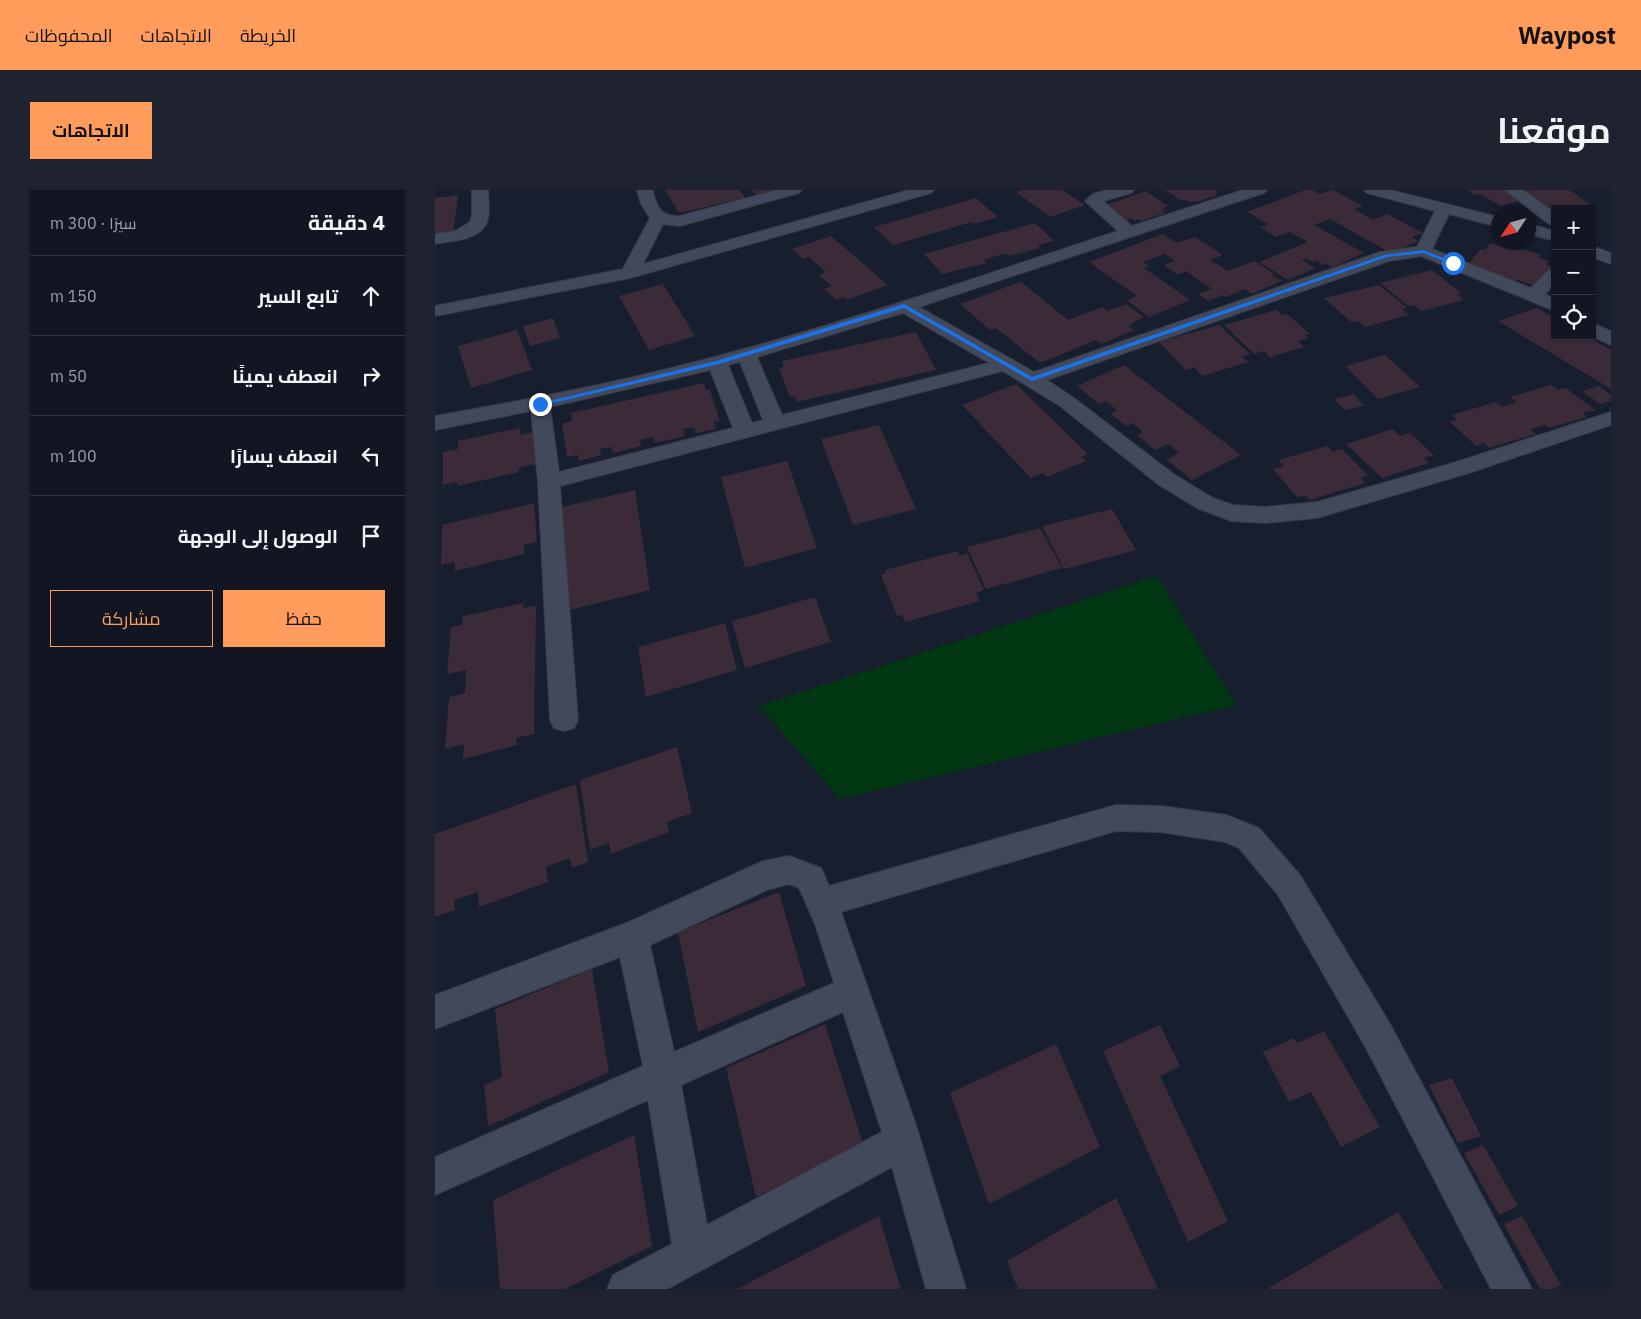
<!DOCTYPE html>
<html lang="ar">
<meta charset="utf-8">
<style>
:root{--surface:#111622;--page:#1e232f;--text:#f1f3f6;--muted:#9c9fa5;--line:#303540;--accent:#ff9b5b}
body{margin:0;font-family:"IBM Plex Sans",Cairo,sans-serif;background:var(--page);color:var(--text);direction:rtl}
.controls{position:absolute;right:15px;top:15px;display:grid;overflow:hidden;border-radius:0px;box-shadow:0 1px 4px #0004}
.controls button{width:45px;height:45px;display:grid;place-items:center;padding:0;border:0;border-bottom:1px solid var(--line);background:var(--surface);color:var(--text);font:25px sans-serif}
.compass{position:absolute;left:1056px;top:15px;width:45px;height:45px;border-radius:50%;background:var(--surface);box-shadow:0 1px 4px #0004;rotate:234deg}
.stop{position:absolute;width:15px;height:15px;margin:-11px;border:4px solid #1a73e8;border-radius:50%;background:#fff}
.stop.end{background:#1a73e8;border-color:#fff;box-shadow:0 1px 5px #0008}
.list{margin:0;padding:0;list-style:none}
h2{display:flex;justify-content:space-between;align-items:center;height:65px;margin:0;padding:0 20px;font-size:21px}
h2 small{font-size:16px;font-weight:400;color:var(--muted)}
.list li{display:grid;grid-template-columns:32px 1fr auto;gap:15px;align-items:center;box-sizing:border-box;height:80px;padding:0 20px;border-top:1px solid var(--line)}
.list b{display:block;font-size:19px;white-space:nowrap}
.list em{font-size:16px;font-style:normal;color:var(--muted)}
.actions{display:flex;gap:10px;padding:15px 20px}
.actions a{flex:1;padding:11px 0;border:1px solid var(--accent);border-radius:0px;text-align:center;font-size:18px;color:var(--accent)}
.actions .main{background:var(--accent);color:#111}
.icon{flex:none;width:28px;height:28px;fill:none;stroke:currentColor;stroke-width:2;stroke-linecap:round;stroke-linejoin:round}
.map{position:relative;flex:none;width:1176px;height:1099px;overflow:hidden;direction:ltr;border-radius:0px}
header{display:flex;align-items:center;gap:30px;box-sizing:border-box;height:70px;padding:0 25px;background:var(--accent);color:#111}
header strong{font-size:24px}
nav{display:flex;gap:28px;margin-inline-start:auto;font-size:18px}
.intro{display:flex;align-items:center;justify-content:space-between;box-sizing:border-box;height:120px;padding:0 30px}
h1{margin:0;font-size:35px}
.button{padding:12px 22px;border-radius:0px;background:var(--accent);color:#111;font-size:18px;font-weight:700}
main{display:flex;gap:30px;padding:0 30px}
aside{flex:1;background:var(--surface);border-radius:0px;box-shadow:0 1px 4px #0004}
.map>svg:first-child{display:block}
.green{fill:#013713}
.building{fill:#3b2b39}
.lines{fill:none;stroke-linecap:round;stroke-linejoin:round}
.street-casing{stroke:#373a48;stroke-width:2}
.street{fill:#41495b;fill-rule:evenodd}
.route{fill:#1a73e8}
</style>
<header>
<strong>Waypost</strong>
<nav><a>الخريطة</a><a>الاتجاهات</a><a>المحفوظات</a></nav>
</header>
<div class="intro"><h1>موقعنا</h1><a class="button">الاتجاهات</a></div>
<main>
<div class="map">
<svg width="1176" height="1099" viewBox="0 0 1176 1099">
<rect width="100%" height="100%" fill="#171e2e"/>
<path class="green" d="M722,386L801,515L405,609L324,516Z"/>
<path class="building" d="M230,0H305L310,8L244,23Z
M317,0H341V1L322,6Z
M588,0H627L650,15L615,27L581,2Z
M730,0H780L783,2L780,3L783,5L761,12L758,11L754,12L751,10L747,11Z
M870,0H877L884,4L898,0L928,16L919,19L938,30L952,24L988,43L977,47L983,51L956,63L895,29L879,35L929,63L898,77L892,74L889,75L881,70L877,72L871,68L867,70L880,78L853,90L824,72L873,52L855,42L841,47L825,37L833,34L812,22Z
M1036,0H1072L1089,10L1066,16L1045,4L1040,5L1033,1Z
M1097,0H1135L1161,19L1115,20L1090,1Z
M711,1L733,16L727,18L730,20L726,21L730,23L706,31L703,29L700,31L696,28L692,30L671,15Z
M23,5L18,44L0,46V8Z
M541,8L563,27L539,34L537,32L458,55L439,37Z
M600,33L619,51L603,55L605,58L574,66L571,63L549,70L552,73L507,84L489,64Z
M728,44L742,53L760,47L788,65L775,70L793,81L819,71L840,84L837,85L847,91L817,104L810,99L791,107L788,105L773,111L763,104L777,99L751,81L743,85L729,75L740,71L730,64L708,72L714,76L709,78L755,110L714,127L692,110L702,106L654,72Z
M396,46L453,95L412,110L409,107L401,110L389,99L397,96L384,85L391,82L374,67L368,69L357,59Z
M1055,53L1064,56L1067,53L1106,65L1103,68L1114,71L1111,75L1116,76L1105,93L1100,92L1098,95L1082,90L1080,93L1042,81L1045,77L1034,73L1046,59L1050,60Z
M997,80L1026,103L1022,104L1029,110L986,121L979,115L973,116L945,93Z
M586,92L633,130L668,117L673,121L691,114L709,127L693,136L699,140L666,154L661,150L605,173L561,138L555,140L525,114Z
M228,94L260,146L214,160L184,106Z
M944,95L972,118L967,119L974,125L930,137L923,131L916,132L889,108Z
M1102,118L1120,128V146H1151L1176,160V199L1063,131Z
M841,120L847,125L852,124L875,144L870,145L873,148L863,151L869,157L835,167L829,161L819,164L789,135Z
M118,128L125,148L95,156L88,136Z
M784,135L815,164L807,166L813,172L767,186L759,177L751,180L724,152Z
M82,140L97,180L36,198L23,156Z
M481,142L501,180L362,212L360,206L355,207L344,178L349,177L347,171Z
M950,165L985,197L943,209L910,176Z
M689,175L806,265L757,290L732,270L744,263L733,254L720,260L702,245L708,242L697,233L691,236L675,223L682,220L671,211L664,214L642,196Z
M269,193L271,200H275L285,231L279,232L281,239L261,243L259,237L248,239L250,246L220,253L218,247L205,250L206,256L178,263L177,257L165,259L166,265L144,271L143,265L132,267L127,234L137,231L136,223Z
M581,194L653,264L646,267L651,271L612,287L608,283L596,288L527,215Z
M1116,195L1123,200L1131,198L1160,220L1148,223L1152,227L1114,238L1110,235L1095,239L1101,244L1054,258L1049,253L1041,256L1015,232L1022,230L1017,225L1061,212L1067,217L1081,212L1075,207Z
M1164,196L1176,205V211L1165,214L1147,201Z
M919,204L929,216L910,220L899,209Z
M444,235L481,319L418,335L386,249Z
M85,238V245L99,242L101,274L83,278L84,282L22,296V292L8,295V262L23,259V251Z
M958,239L965,246L975,243L999,265L989,268L994,273L947,288L911,254Z
M892,256L898,262L907,259L933,286L926,288L930,293L875,310L870,305L862,307L838,279L849,276L843,270Z
M352,271L382,358L310,378L286,287Z
M200,300L215,400L134,420L127,317Z
M99,313L102,352L89,355V364L20,381V372L6,375L7,335Z
M677,319L701,360L629,379L607,336Z
M605,338L627,378L551,399L532,357Z
M522,361L524,366L532,363L549,400L541,403L545,411L470,432L467,425L462,426L446,385L451,383L450,380Z
M380,407L396,452L310,478L297,431Z
M89,413L88,418L101,416L99,544L81,548L82,555L28,569L29,554L10,559L14,507L30,503L31,480L12,484L16,437L27,435L28,426Z
M290,433L302,480L211,507L203,457Z
M242,557L257,623L232,632L234,642L176,664L174,653L155,660L145,590Z
M141,594L153,672L137,678L135,668L111,677L113,692L44,717L43,702L19,710L20,720L0,727V644Z
M344,702L371,796L263,842L243,742Z
M157,779L174,882L53,936L49,895L67,887L60,819Z
M390,834L428,954L321,1007L291,878Z
M725,835L745,876L725,886L793,1031L753,1052L668,861Z
M889,841L945,937L906,957L876,902L854,912L828,862L859,848L862,853Z
M621,854L665,957L554,1014L515,903Z
M1017,888L1046,946L1023,953L994,895Z
M199,945L217,1056L130,1099H65L58,1010Z
M1048,955L1083,1016L1064,1025L1029,963Z
M681,1008L723,1099H583L572,1071Z
M963,1022L1009,1099H832Z
M444,1026L466,1099H302Z
M1087,1026L1126,1095L1118,1099H1105L1069,1034Z"/>
<g class="lines">
<defs>
<path id="street" d="M37,0H53C53,9 55,19 53,28C49,50 18,51 0,54V44L20,41L35,32L37,25Z
M202,0H218C221,17 226,27 245,26L342,0H367L364,3L245,36L228,34L208,74L474,0H499L496,3L195,88L0,126V116L188,79L215,28L206,14Z
M672,0H699L696,3L668,11L697,36L808,0H832L829,3L484,117L599,182L945,62L982,57L1000,21L932,3L929,0H955L1064,27V37L1014,24L997,59L1096,98L1114,80L1120,79V94L1110,104L1120,109V121L986,66L954,71L612,190L639,208L740,285L778,308L798,315L830,317L882,312L1018,273L1176,222V235L1034,283L882,328L830,333L796,331L762,318L724,295L625,216L568,181L125,296L143,530L139,538L129,541L119,538L115,530L103,292L96,221L0,240V226C80,212 161,197 240,177C390,140 536,89 683,41L650,11L658,4ZM468,123L554,173L347,225L322,167ZM305,172L328,230L317,233L293,175ZM275,180L298,238L124,282L115,217Z
M1070,0H1088L1120,23V36L1114,34Z
M1094,34L1120,41V51L1094,44Z
M1157,56L1176,63V74L1157,67Z
M1157,133L1176,141V155L1157,146Z
M681,615L726,616L791,625L824,638L865,685L955,834L1097,1099H1056L931,858L843,705L804,658L790,652L726,642L681,641L406,722L480,932L531,1099H491L457,977L232,1099H172L178,1085L237,1054L213,910L0,1005V967L208,876L185,767L0,839V805L194,732L328,671L354,666L386,678L394,696ZM354,694L364,698L380,734L399,793L239,862L215,755L332,700ZM408,822L447,942L272,1035L246,895Z"/>
</defs>
<use href="#street" class="street-casing"/>
<use href="#street" class="street"/>
</g>
<path class="route" d="M988,60L1021,73L1016,74L988,63L952,67L597,191L469,118L284,174L105,216L102,214L281,171L469,114L597,187L949,65Z"/>
</svg>
<div class="controls">
<button>+</button>
<button>−</button>
<button><svg class="icon" aria-label="locate" viewBox="0 0 24 24"><circle cx="12" cy="12" r="6"/><path d="M12 2v4M12 18v4M2 12h4M18 12h4"/></svg></button>
</div>
<svg class="compass" viewBox="-18 -18 36 36"><path d="M0-13l5 13h-10z" fill="#e53935"/><path d="M0 13l5-13h-10z" fill="#9c9fa5"/></svg>
<div class="stop" style="left:1018px;top:73px"></div>
<div class="stop end" style="left:105px;top:214px"></div>
</div>
<aside>
<h2>4 دقيقة<small>سيرًا · 300 m</small></h2>
<ul class="list">
<li><svg class="icon" aria-label="ahead" viewBox="0 0 24 24"><path d="M12 20V5M6 11l6-6 6 6"/></svg><div><b>تابع السير</b></div><em>150 m</em></li>
<li><svg class="icon" aria-label="right" viewBox="0 0 24 24"><path d="M7 20v-9h11M14 6l5 5-5 5"/></svg><div><b>انعطف يمينًا</b></div><em>50 m</em></li>
<li><svg class="icon" aria-label="left" viewBox="0 0 24 24"><path d="M17 20v-9H6M10 6l-5 5 5 5"/></svg><div><b>انعطف يسارًا</b></div><em>100 m</em></li>
<li><svg class="icon" aria-label="arrive" viewBox="0 0 24 24"><path d="M6 21V4h12l-3 4 3 4H6"/></svg><div><b>الوصول إلى الوجهة</b></div></li>
</ul>
<div class="actions"><a class="main">حفظ</a><a>مشاركة</a></div>
</aside>
</main>
